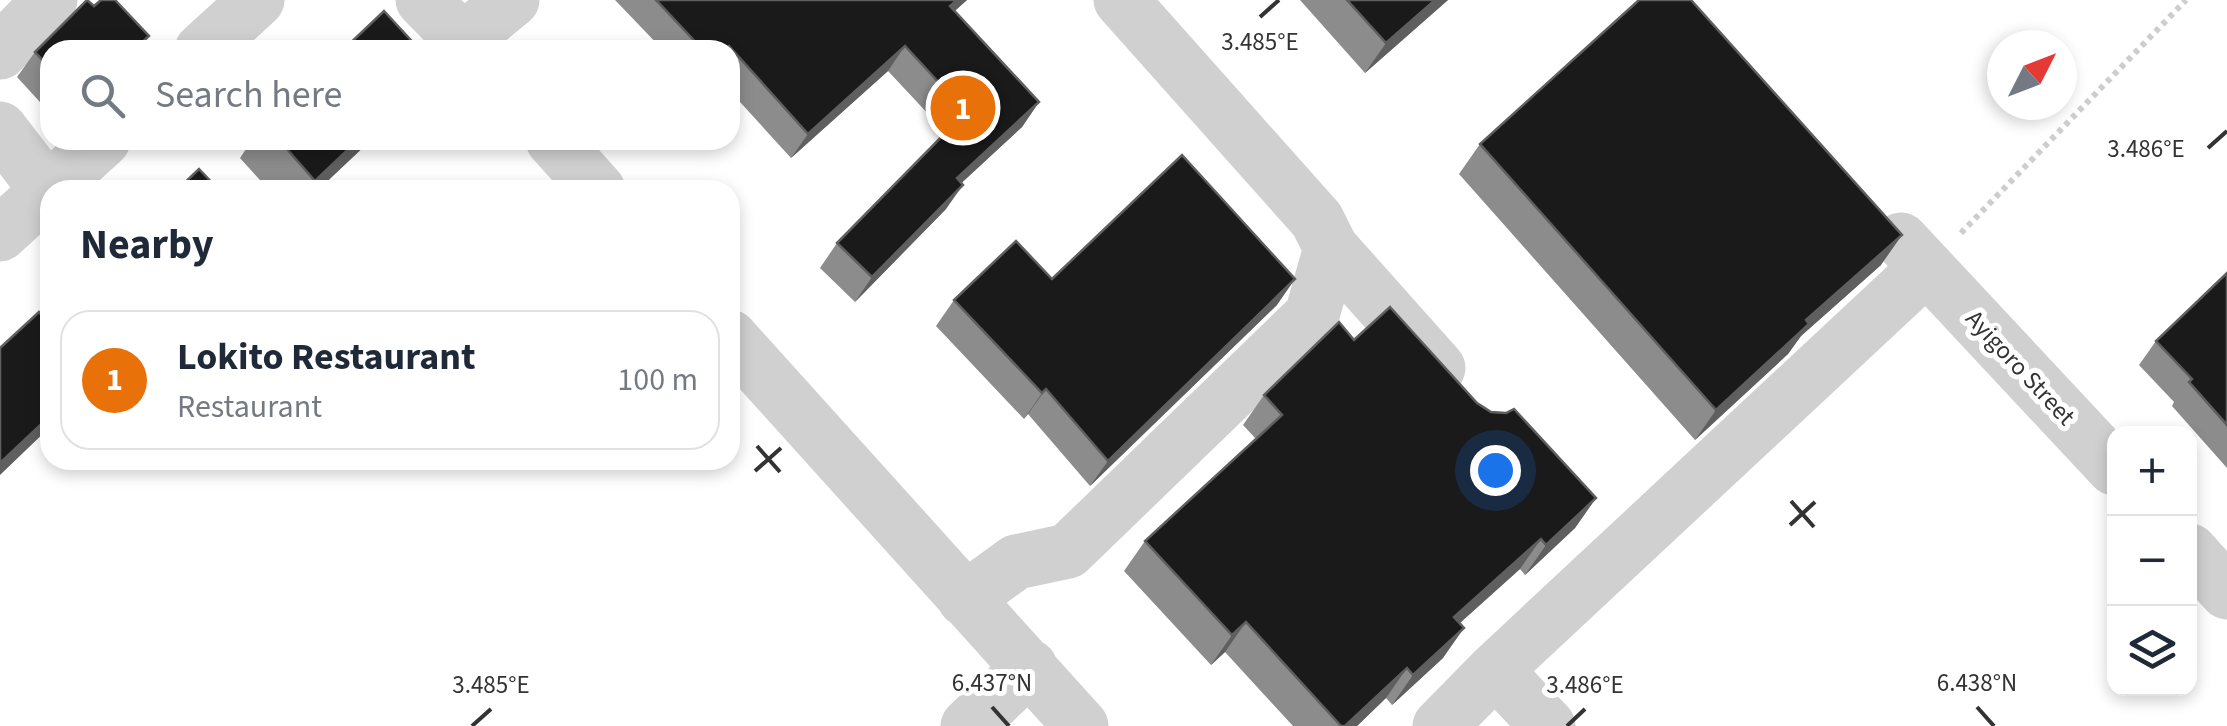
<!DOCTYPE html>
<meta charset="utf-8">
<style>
:root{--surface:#fff;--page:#f6f6f7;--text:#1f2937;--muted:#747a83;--line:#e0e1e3;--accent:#111827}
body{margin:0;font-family:"Source Sans 3",sans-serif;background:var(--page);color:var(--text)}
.controls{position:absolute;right:30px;bottom:30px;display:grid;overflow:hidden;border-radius:20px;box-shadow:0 5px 15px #0003}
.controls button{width:90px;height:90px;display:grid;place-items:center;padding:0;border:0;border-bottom:2px solid var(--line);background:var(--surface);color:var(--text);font:50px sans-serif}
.compass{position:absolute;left:1987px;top:30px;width:90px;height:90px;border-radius:50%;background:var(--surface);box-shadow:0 5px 15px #0003;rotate:48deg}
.you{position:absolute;left:1495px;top:470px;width:35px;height:35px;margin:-25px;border:8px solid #fff;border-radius:50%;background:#1a73e8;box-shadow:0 0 0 15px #1a73e833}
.badge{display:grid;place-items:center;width:65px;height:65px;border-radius:50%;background:var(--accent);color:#fff;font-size:32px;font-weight:700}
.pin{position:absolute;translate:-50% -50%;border:5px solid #fff;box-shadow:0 2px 10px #0006}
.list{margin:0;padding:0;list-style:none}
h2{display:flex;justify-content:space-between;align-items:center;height:130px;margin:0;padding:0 40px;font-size:42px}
h2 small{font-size:32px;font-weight:400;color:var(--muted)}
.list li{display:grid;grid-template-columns:65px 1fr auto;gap:30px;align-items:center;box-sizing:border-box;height:140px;margin:0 20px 20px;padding:0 20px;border:2px solid var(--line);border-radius:30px}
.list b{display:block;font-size:38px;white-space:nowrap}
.list p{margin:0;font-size:32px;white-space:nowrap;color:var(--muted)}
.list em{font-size:32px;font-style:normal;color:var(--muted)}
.icon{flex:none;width:55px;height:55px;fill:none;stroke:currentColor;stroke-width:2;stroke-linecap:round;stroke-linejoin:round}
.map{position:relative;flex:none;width:2227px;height:726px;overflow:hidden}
.search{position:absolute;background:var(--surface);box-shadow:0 5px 15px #0003;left:40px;top:40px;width:700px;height:110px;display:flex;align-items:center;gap:25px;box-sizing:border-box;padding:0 35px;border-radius:30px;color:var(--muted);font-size:38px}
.panel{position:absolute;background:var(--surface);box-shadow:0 5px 15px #0003;left:40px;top:180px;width:700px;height:290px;border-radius:30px}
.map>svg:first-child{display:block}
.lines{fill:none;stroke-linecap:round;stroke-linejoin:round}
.path{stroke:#cdcdcd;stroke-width:6;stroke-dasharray:5 5;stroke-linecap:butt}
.minor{stroke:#d0d0d0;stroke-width:55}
.wall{fill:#8c8c8c}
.shaded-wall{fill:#5f5f5f}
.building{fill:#1a1a1a;stroke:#5f5f5f;stroke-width:2.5}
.ticks{fill:none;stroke:#333;stroke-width:4}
.labels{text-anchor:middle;stroke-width:10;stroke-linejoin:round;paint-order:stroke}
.street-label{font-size:25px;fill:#333;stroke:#fff}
.ticks-label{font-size:25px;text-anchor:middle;fill:#333;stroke:#fff;stroke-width:10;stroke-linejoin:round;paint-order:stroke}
</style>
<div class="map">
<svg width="2227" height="726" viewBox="0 0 2227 726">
<rect width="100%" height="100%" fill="#fff"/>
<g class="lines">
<path class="path" d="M1961,233L2186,0"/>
<path class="minor" d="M423,0L472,50
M1121,0L1317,220L1331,248L1438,368
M463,40L512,0
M202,50L257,0
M0,52L50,0
M0,129L47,190
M553,140L598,190
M0,234L103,140
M1901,240L2114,468
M730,337L1081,726
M2190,551L2227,592
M965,599L1016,562L1068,551L1312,315L1331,248
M1495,670L1548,726
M968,726L1030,667
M1440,726L1495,670L1926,268"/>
</g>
<path class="wall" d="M615,0H967L955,11L1039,102L1022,127L961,183L946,209L855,302L820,268L837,243L946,133L888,71L791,158L730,91V50H663Z
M1300,0H1448L1365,73Z
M94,6L149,36L139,50H50V113L17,77L35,52Z
M252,140H371L318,190H269L240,158Z
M1480,144L1881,265L1801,336L1788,354L1695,440L1459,174Z
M2227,273V468L2172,406L2174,402L2139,365L2156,341Z
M1052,279L1277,305L1090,486L1028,414L1024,419L936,326L954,300Z
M1354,340L1477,403L1596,498L1575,528L1525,575L1520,569L1460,623L1443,658L1392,705L1386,698L1357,726H1293L1225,652L1211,665L1124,571L1145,541L1256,439L1243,425L1264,395Z"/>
<path class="shaded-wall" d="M957,0H967L933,30L950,6Z
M1435,0H1448L1365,73L1386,43Z
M905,46L888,71L791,158L808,134Z
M1039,102L1022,127L940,203L957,178Z
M358,140H371L318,190H309L315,181Z
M963,185L946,209L855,302L872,277Z
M1902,235L1881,265L1801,336L1788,354L1695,440L1716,410L1806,320Z
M1295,279L1277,305L1090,486L1108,461Z
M1046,389L1028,414L1024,419L1042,393Z
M50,416V427L0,475V463Z
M1596,498L1575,528L1525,575L1546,545Z
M1541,539L1520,569L1433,647L1454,617Z
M1246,622L1225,652L1211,665L1232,635Z
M1464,628L1443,658L1392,705L1413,675Z
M1407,668L1386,698L1357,726H1345Z"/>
<path class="building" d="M87,0L94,6L101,0H115L149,36L134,50H50V68L35,52Z
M656,0H957L950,6L1039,102L957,178L963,185L872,277L837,243L966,112L905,46L808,134L729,46L725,50H703Z
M1347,0H1435L1386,43Z
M1639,0H1691L1902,235L1806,320L1809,324L1716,410L1480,144Z
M384,11L420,50H343Z
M279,140H358L315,181Z
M1182,155L1295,279L1108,461L1046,389L1042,393L954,300L1016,241L1052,279Z
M199,169L219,190H177Z
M2227,273V425L2189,382L2192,379L2156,341Z
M1390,307L1477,403L1491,412L1506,413L1514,409L1596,498L1546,545L1541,539L1454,617L1464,628L1413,675L1407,668L1345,726H1341L1246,622L1232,635L1145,541L1282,415L1264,395L1339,322L1354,340Z
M50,308V416L0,463V348L39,312L42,315Z"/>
<path class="ticks" d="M1260,17L1279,0M2208,148L2227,131M757,446L780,472M755,471L781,448M1791,501L1814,527M1790,525L1815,502M992,707L1009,726M1977,707L1994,726M472,726L491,709M1567,726L1585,709"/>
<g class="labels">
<g class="street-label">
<text transform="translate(2021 367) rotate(47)" y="9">Ayigoro Street</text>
</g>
</g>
<g class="ticks-label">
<text x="1260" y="50">3.485°E</text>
<text x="2146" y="157">3.486°E</text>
<text x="992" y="691">6.437°N</text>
<text x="1977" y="691">6.438°N</text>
<text x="491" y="693">3.485°E</text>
<text x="1585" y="693">3.486°E</text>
</g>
</svg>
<div class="controls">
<button>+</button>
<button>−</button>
<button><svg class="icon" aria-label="layers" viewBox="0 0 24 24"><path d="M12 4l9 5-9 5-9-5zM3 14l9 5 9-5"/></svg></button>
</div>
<svg class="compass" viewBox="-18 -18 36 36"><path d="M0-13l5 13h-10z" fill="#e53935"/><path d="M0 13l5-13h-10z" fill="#747a83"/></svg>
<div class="you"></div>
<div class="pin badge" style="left:963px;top:108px;background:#e8710a">1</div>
<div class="search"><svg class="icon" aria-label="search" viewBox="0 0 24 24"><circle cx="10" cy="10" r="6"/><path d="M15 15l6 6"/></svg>Search here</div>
<section class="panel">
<h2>Nearby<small></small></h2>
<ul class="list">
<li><span class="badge" style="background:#e8710a">1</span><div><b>Lokito Restaurant</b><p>Restaurant</p></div><em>100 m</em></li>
</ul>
</section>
</div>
